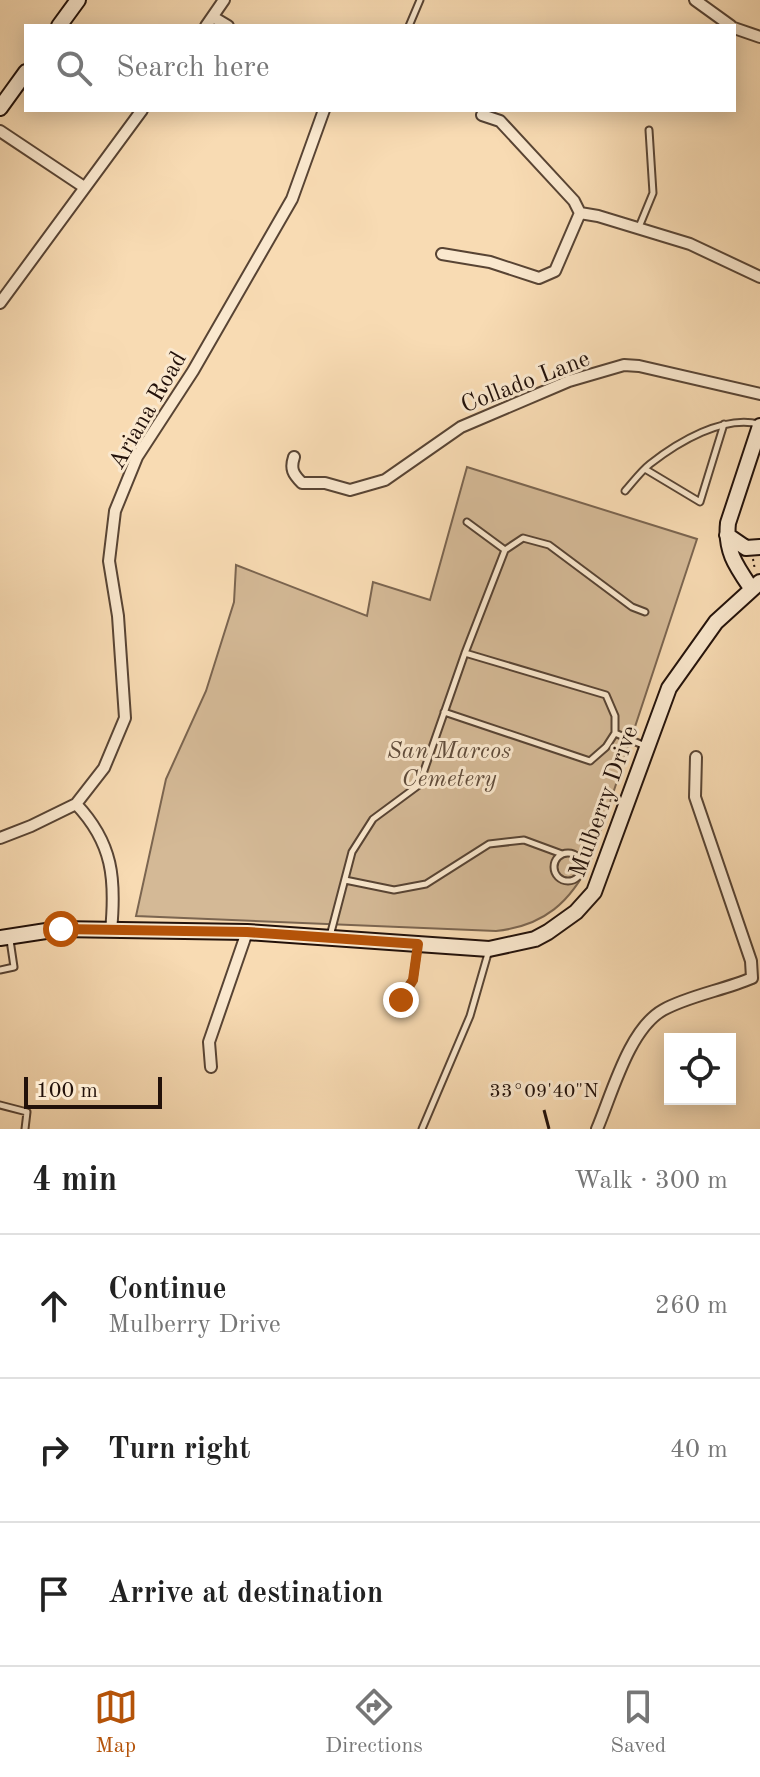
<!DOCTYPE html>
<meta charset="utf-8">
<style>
:root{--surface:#fff;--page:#f6f6f6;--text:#222;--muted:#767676;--line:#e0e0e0;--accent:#b45309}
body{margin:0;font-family:"Old Standard TT",serif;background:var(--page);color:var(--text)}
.controls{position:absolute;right:24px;bottom:24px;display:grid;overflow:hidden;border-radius:0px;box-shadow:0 4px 20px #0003}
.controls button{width:72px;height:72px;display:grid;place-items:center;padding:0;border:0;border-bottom:2px solid var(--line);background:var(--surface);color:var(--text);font:40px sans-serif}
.scale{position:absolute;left:24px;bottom:20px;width:138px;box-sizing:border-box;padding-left:8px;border:4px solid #22110a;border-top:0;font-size:22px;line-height:28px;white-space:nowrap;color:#22110a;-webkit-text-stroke:6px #fae8ce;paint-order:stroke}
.stop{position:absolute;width:24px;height:24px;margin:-18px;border:6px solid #b45309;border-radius:50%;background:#fff}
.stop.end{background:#b45309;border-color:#fff;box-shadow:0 2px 8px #0008}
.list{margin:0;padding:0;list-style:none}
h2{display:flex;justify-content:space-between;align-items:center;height:104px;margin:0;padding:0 32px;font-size:34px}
h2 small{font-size:26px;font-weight:400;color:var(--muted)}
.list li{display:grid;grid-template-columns:52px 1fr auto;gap:24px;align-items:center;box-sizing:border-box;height:144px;padding:0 32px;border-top:2px solid var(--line)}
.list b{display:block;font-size:30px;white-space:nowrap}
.list p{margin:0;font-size:26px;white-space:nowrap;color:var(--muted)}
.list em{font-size:26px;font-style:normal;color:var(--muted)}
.icon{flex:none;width:44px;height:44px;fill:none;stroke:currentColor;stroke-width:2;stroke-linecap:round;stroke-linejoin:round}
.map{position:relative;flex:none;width:760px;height:1129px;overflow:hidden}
.search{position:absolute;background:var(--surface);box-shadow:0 4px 20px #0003;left:24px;right:24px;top:24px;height:88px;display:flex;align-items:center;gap:20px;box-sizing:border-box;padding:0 28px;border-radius:0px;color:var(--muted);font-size:30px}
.sheet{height:536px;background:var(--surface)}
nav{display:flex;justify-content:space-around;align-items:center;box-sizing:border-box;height:112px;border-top:2px solid var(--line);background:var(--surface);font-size:22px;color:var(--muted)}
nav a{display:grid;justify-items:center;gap:4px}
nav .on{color:var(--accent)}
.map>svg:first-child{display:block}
.green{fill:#d4b996;stroke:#7b6550;stroke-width:2}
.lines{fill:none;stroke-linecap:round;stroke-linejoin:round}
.lane-casing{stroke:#584434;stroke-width:9}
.street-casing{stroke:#584434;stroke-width:14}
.secondary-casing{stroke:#22110a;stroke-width:18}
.path{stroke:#22110a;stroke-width:2;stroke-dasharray:2 4;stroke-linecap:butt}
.lane{stroke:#fae8ce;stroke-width:5}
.street{stroke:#fae8ce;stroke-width:10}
.secondary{stroke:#fae8ce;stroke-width:14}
.route{stroke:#b45309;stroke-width:10}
.ticks{fill:none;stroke:#22110a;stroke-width:3}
.labels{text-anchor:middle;stroke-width:6;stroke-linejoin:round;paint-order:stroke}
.street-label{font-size:24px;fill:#22110a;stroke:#fae8ce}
.park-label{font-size:24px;font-style:italic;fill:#604c3b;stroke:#fae8ce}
.ticks-label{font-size:20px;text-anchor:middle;fill:#22110a;stroke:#fae8ce;stroke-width:6;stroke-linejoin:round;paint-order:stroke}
</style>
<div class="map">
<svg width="760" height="1129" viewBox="0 0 760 1129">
<rect width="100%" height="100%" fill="#f8dbb3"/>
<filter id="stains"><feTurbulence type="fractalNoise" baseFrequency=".0025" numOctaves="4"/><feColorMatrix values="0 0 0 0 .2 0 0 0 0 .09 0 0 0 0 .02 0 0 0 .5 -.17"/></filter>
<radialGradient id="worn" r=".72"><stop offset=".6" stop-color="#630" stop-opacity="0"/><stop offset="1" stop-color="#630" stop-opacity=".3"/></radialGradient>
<path class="green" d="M467,467L697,539L591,860C571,902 544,926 496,931L136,916L166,779L206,691L234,602L236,565L367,616L373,582L430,600Z"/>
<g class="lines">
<defs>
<path id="lane" d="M409,26L420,0
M639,227L653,193L649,130
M645,469L700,502L724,424
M625,491C633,482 641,471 650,464C678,442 723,415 759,424
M467,522L505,550
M645,612L632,607L549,545L523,538L505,550L465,653L606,695L615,716V733L645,746
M444,712L590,761L606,747L615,733
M554 867a14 14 0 1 1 28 0a14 14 0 1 1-28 0Z
M345,880L394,890L426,884L489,844L524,840L562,854
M330,936L352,852L373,819L419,785L465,653
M0,970L14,967L10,940
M397,1011L405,990L413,980L418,944
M0,1105L27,1112L25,1129
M422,1129L470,1016L489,950"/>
<path id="street" d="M695,0L731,26
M213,17L228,26
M206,26L224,0
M734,28L760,37
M482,115L500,121L574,201L580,213L598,216L690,244L760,277
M0,131L84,187
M442,254L490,262L539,278L555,271L580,213
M0,303L142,110
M294,457C290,469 293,474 302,483H325L350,490L385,480L461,427L569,381L624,365L639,366L760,394
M76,804C113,843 116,879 111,931
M0,838L31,826L76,804L104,768L125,718L118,616L109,561L115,511L137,457L193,371L292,199L324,110
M211,1067L209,1042L247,932
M597,1129C612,1094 629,1029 663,1010C688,996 724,990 752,978L751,961L695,797L696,757"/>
<path id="secondary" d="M59,26L78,0
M0,108L26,72
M727,535L746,548L760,547
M751,588C736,566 725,551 728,523L760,426
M0,938L59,929L247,932L489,949L535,939L548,932L576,912L594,892L669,688L716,622L760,582"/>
</defs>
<use href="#lane" class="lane-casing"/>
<use href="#street" class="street-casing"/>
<use href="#secondary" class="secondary-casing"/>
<path class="path" d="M753,559L755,570"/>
<use href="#lane" class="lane"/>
<use href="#street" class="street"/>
<use href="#secondary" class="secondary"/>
</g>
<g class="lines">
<path class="route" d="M61,929L247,932L418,944L413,980L401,1000"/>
</g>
<path class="ticks" d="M544,1110L549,1129"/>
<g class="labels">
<g class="street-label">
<text transform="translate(525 381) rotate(-21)" y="8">Collado Lane</text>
<text transform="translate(147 410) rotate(-60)" y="8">Ariana Road</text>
<text transform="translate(603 801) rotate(-70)" y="8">Mulberry Drive</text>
</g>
<g class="park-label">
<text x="449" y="758">San Marcos<tspan x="449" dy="28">Cemetery</tspan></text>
</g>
</g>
<g class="ticks-label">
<text x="544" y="1097">33°09'40"N</text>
</g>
<rect width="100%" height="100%" filter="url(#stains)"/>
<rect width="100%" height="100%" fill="url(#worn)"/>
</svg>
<div class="controls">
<button><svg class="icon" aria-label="locate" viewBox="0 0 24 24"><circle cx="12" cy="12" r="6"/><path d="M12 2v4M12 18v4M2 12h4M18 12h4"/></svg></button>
</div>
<div class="scale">100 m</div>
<div class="stop" style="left:61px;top:929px"></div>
<div class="stop end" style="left:401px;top:1000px"></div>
<div class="search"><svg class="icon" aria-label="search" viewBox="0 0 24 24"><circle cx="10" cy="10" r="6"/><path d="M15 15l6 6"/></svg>Search here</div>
</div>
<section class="sheet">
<h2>4 min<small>Walk · 300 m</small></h2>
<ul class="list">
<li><svg class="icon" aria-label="ahead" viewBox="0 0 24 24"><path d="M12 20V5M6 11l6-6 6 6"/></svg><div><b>Continue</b><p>Mulberry Drive</p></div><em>260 m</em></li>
<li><svg class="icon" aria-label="right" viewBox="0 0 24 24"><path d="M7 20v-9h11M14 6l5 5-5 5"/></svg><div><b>Turn right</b></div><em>40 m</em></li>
<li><svg class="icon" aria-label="arrive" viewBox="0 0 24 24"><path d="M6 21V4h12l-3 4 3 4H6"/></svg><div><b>Arrive at destination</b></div></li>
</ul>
</section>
<nav>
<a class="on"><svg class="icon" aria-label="map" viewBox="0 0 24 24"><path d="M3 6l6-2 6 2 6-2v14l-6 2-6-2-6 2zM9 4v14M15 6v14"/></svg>Map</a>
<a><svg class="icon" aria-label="directions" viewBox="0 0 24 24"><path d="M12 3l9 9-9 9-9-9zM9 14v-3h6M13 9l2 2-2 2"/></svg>Directions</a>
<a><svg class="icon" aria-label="saved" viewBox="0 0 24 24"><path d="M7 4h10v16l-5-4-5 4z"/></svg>Saved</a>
</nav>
